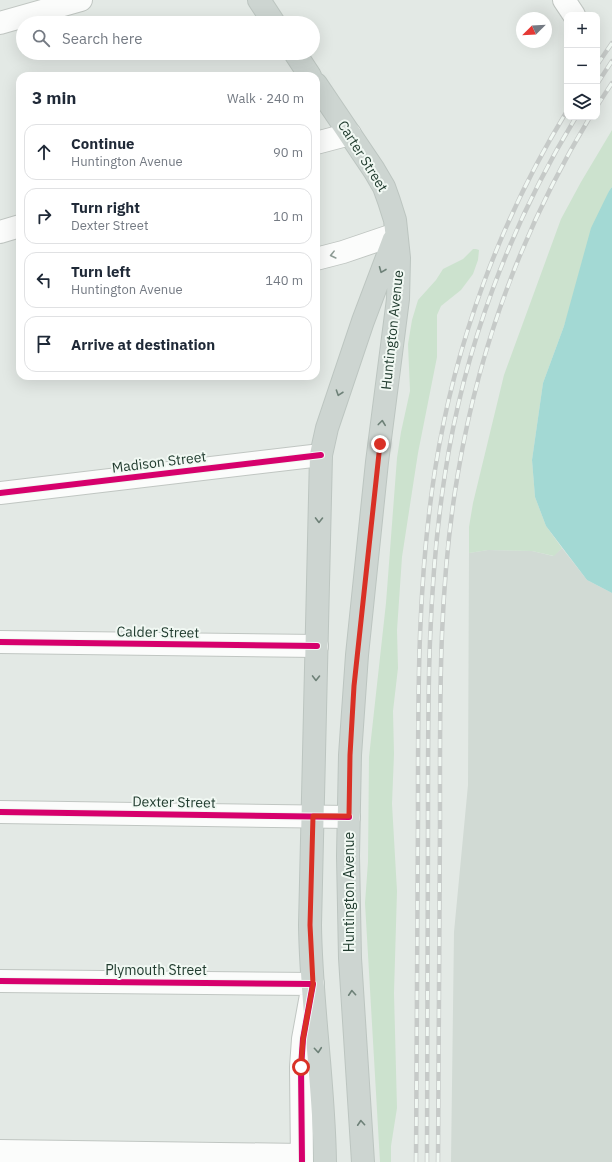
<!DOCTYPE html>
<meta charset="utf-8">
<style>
:root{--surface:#fff;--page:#f6f6f7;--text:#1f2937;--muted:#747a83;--line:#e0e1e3}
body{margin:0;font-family:"IBM Plex Sans",sans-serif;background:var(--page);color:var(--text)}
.controls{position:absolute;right:12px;top:12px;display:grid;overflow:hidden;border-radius:8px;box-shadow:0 4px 16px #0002}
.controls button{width:36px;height:36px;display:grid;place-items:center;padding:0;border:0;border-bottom:1px solid var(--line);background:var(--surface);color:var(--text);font:20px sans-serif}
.compass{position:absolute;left:516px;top:12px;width:36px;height:36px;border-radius:50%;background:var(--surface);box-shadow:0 4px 16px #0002;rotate:246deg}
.stop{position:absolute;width:12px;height:12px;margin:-9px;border:3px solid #d93025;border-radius:50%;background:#fff}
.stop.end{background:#d93025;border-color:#fff;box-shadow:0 1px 4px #0008}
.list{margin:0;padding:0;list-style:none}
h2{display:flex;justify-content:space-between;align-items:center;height:52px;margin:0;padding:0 16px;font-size:17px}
h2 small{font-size:13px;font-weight:400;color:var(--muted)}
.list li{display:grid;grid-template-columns:26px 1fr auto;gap:12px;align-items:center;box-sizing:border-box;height:56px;margin:0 8px 8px;padding:0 8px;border:1px solid var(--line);border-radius:12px}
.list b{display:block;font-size:15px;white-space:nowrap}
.list p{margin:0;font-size:13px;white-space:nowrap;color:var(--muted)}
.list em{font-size:13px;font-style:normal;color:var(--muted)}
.icon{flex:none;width:22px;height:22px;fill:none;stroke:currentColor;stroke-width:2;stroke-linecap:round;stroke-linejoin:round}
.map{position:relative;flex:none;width:612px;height:1162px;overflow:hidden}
.search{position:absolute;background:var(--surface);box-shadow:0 4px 16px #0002;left:16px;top:16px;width:304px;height:44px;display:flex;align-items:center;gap:10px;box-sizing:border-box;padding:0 14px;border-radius:22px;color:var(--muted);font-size:15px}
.panel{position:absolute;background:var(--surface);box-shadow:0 4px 16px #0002;left:16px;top:72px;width:304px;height:308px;border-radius:12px}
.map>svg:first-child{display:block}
.built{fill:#d1dad4}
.green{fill:#cce2ce}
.water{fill:#a3d9d4}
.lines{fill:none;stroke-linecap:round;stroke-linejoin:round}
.minor-casing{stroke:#c0c6c2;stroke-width:24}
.major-casing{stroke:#bcc5c0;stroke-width:24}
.minor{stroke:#fbfcfb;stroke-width:22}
.major{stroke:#cdd5d1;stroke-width:22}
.rail-casing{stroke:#c6cac8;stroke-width:4.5}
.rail{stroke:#f1f8f3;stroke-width:3;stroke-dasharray:9;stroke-linecap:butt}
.cycleway-casing{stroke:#f1f8f3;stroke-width:8}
.cycleway{stroke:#d6006c;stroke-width:6}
.oneway{stroke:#8e9c95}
.oneway2{stroke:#6e8178}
.route{stroke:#d93025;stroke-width:5}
.labels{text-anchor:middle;stroke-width:4;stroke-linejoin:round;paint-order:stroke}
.street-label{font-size:14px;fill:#213c2f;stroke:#f1f8f3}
</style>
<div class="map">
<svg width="612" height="1162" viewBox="0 0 612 1162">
<rect width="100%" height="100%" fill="#e3e9e5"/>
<path class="built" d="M562,548L587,580L612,593V1162H451L454,932L468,785L469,553L488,550L532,551L553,556Z"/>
<path class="green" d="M612,130V187L609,191L564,326L543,383L532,460L535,497L546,526L562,548L554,556L532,551L488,550L469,553V527L473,503L504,375L561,219L581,182Z
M473,249H476L479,250L478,260L473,274L461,290L441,306L437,315V357L418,453L402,557L397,630L398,668L393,711L394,754L392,804L397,891L394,993L397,1108L391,1146V1162H380L365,903L368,862L369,757L386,603L397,458L401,432L410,391L408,344L412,320L418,300L436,280L443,269L463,259Z"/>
<path class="water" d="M612,187V593L587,580L546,526L535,497L532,460L543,383L564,326L591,228L609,191Z"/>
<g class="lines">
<defs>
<path id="minor" d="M564,0L574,15
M0,23L81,0
M316,143L350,134
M0,232L20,226
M316,259L343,252L396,234
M0,493L321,455
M0,642L317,646
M0,812L349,817
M0,981L313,984L303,1039L301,1067L302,1162
M0,1151L302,1155"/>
<path id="major" d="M259,0L274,23
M295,53L310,76
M316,84L374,170L384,187L389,201L395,220L399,258L398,299L377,462L357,655L350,755L348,856L350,958L363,1162
M325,1162C324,1083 311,1004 310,925L321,455L327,428L363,321L394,239"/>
</defs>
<use href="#minor" class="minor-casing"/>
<use href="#major" class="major-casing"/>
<use href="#minor" class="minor"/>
<use href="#major" class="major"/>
<defs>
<path id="rail" d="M597,65L612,43
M597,84L612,61
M597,106L612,83
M416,1162C417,1047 417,931 418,816C418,700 417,584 435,470C455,343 500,220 567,111
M427,1162C427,1049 428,936 428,823C428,706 427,589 445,474C464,348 510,225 576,117
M438,1162C439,1049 439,936 440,823C440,706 438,588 458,473C479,347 524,226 590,117"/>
</defs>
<use href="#rail" class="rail-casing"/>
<use href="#rail" class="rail"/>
<defs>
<path id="cycleway" d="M0,493L321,455
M0,642L317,646
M0,812L349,817
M0,981L313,984L303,1039L301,1067L302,1162"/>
</defs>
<use href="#cycleway" class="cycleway-casing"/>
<use href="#cycleway" class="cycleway"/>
</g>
<defs><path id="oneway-chevron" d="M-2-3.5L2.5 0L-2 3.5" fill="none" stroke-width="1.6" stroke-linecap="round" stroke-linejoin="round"/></defs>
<use class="oneway" href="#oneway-chevron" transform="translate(333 255) rotate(166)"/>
<g class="oneway2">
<use href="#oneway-chevron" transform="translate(382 270) rotate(112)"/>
<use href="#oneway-chevron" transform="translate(339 393) rotate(109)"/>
<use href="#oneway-chevron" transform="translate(382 423) rotate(-83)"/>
<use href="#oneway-chevron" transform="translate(319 520) rotate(91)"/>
<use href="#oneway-chevron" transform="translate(316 678) rotate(91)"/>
<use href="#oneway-chevron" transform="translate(352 993) rotate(-94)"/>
<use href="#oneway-chevron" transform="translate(318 1050) rotate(85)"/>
<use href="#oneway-chevron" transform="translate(361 1123) rotate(-94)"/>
</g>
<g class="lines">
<path class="route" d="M301,1067L303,1039L313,984L310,925L313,816H349L350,755L354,686L380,444"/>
</g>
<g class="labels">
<g class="street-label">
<text transform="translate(363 156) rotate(58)" y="5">Carter Street</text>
<text transform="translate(392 330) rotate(-84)" y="5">Huntington Avenue</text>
<text transform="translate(159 462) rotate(-7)" y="5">Madison Street</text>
<text transform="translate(158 632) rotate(1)" y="5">Calder Street</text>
<text transform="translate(174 802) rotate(1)" y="5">Dexter Street</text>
<text transform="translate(349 892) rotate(-90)" y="5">Huntington Avenue</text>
<text x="156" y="975">Plymouth Street</text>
</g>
</g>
</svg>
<div class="controls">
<button>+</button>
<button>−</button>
<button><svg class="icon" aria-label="layers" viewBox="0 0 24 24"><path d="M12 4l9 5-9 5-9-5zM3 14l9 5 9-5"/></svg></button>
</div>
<svg class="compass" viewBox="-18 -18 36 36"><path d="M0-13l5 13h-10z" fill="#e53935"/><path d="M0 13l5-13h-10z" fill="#747a83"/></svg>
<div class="stop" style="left:301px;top:1067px"></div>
<div class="stop end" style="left:380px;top:444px"></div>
<div class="search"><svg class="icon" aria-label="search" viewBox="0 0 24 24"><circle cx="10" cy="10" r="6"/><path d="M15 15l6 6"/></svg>Search here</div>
<section class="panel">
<h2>3 min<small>Walk · 240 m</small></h2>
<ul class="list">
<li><svg class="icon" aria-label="ahead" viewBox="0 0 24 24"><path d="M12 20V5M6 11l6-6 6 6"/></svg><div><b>Continue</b><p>Huntington Avenue</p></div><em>90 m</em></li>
<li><svg class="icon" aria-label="right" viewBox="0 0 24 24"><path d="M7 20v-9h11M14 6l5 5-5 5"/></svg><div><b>Turn right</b><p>Dexter Street</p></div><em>10 m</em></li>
<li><svg class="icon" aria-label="left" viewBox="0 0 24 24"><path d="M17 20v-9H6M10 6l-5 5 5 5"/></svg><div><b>Turn left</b><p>Huntington Avenue</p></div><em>140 m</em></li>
<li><svg class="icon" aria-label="arrive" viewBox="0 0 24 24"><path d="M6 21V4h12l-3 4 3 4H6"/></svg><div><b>Arrive at destination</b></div></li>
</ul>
</section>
</div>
